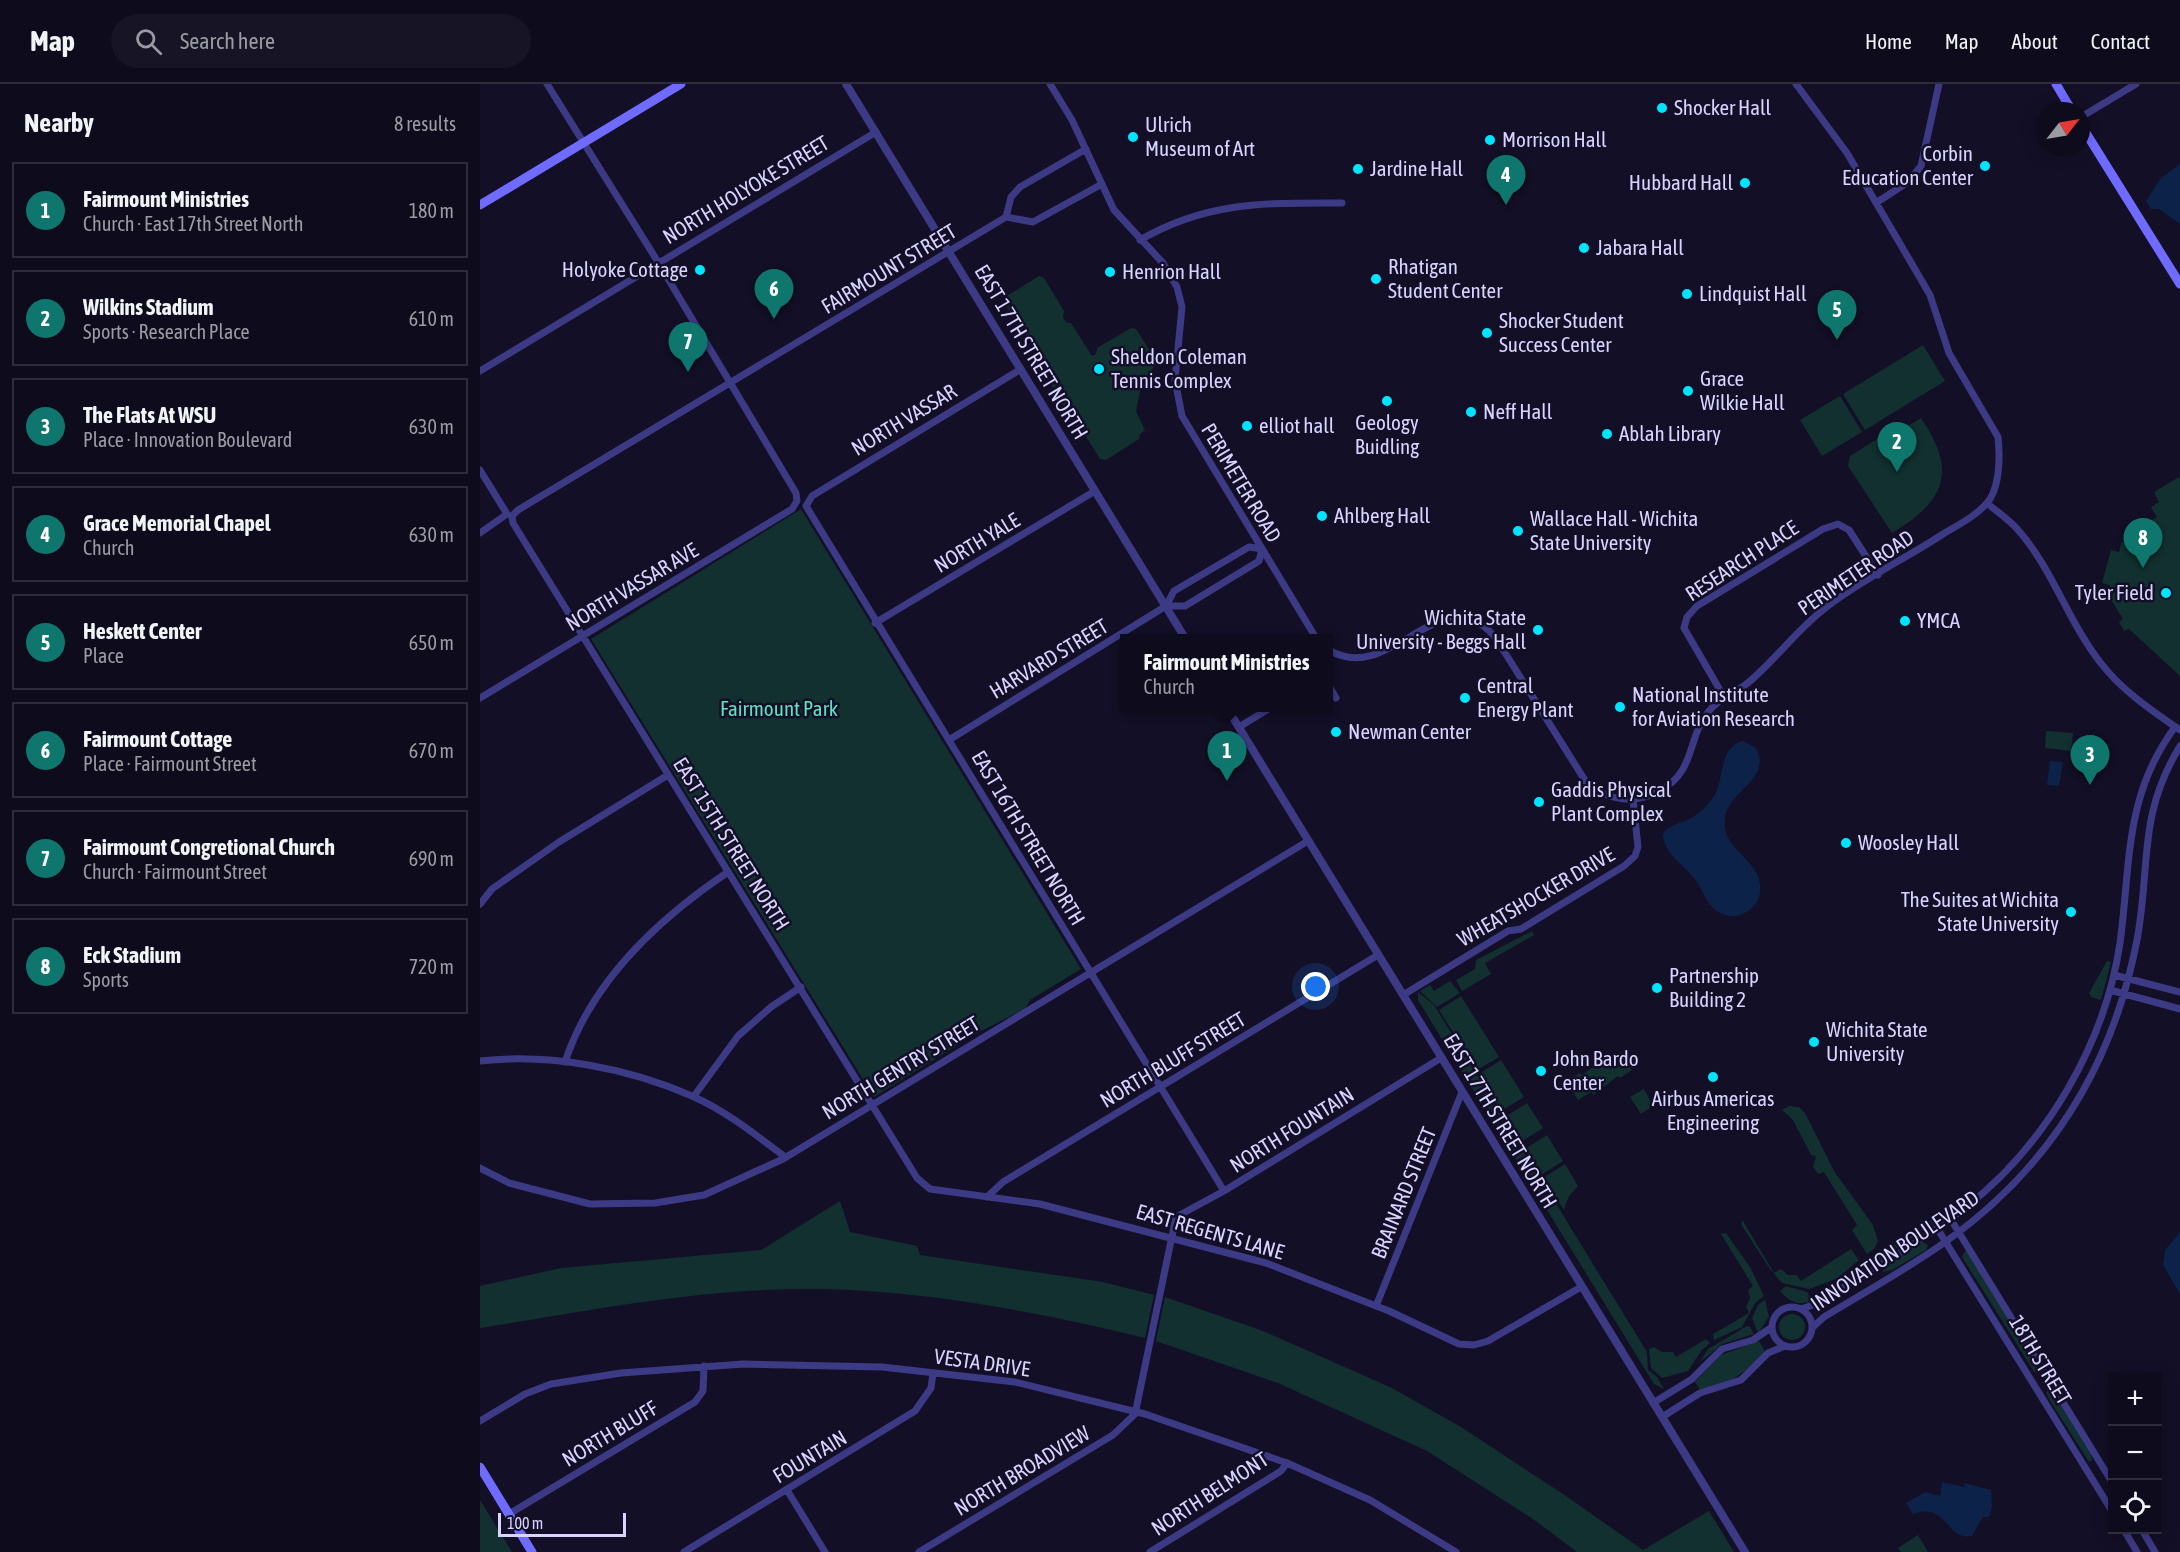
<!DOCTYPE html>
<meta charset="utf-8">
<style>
:root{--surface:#0e0b1c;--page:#171425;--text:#f1f3f6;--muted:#9b9ba3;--line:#2e2b3b;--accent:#0f766e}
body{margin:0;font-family:"Asap Condensed",sans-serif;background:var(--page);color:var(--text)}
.controls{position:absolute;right:18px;bottom:18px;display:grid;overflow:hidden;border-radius:0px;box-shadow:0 3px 15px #0003}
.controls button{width:54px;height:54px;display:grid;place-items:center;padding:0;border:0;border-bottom:2px solid var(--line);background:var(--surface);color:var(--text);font:30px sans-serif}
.compass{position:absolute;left:1556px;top:18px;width:54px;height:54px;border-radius:50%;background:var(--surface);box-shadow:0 3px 15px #0003;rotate:59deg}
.scale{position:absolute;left:18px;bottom:15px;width:128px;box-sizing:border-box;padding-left:6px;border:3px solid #d9d4ff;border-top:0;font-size:16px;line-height:21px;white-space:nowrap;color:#d9d4ff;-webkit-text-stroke:4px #130f26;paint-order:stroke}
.you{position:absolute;left:836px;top:903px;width:21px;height:21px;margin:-15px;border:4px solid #fff;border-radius:50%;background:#1a73e8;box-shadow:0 0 0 9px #1a73e833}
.badge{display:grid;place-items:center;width:39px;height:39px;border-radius:50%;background:var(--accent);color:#fff;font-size:20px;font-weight:700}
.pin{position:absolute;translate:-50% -50px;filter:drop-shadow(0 2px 3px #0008)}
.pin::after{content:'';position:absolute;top:32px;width:21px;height:18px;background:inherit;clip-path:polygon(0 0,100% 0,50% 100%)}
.popup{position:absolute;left:640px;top:550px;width:213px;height:78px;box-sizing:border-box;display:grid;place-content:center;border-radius:0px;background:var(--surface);filter:drop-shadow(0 2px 4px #0005);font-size:20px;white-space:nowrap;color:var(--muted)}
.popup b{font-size:22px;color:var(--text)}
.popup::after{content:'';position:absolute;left:50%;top:100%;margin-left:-12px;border:12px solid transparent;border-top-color:var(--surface)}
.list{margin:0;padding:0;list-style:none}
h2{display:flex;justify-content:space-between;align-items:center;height:78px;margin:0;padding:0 24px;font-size:26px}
h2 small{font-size:20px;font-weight:400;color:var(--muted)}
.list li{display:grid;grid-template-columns:39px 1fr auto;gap:18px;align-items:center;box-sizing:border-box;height:96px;margin:0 12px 12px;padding:0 12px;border:2px solid var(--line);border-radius:0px}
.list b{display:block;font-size:22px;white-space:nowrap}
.list p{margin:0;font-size:20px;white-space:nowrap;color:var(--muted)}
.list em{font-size:20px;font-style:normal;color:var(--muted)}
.icon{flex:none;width:33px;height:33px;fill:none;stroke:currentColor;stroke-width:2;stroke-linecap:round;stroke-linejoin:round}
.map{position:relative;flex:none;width:1700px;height:1468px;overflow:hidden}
header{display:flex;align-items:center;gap:36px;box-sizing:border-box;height:84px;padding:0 30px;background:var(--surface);border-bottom:2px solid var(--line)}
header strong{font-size:28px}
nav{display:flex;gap:33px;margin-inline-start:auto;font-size:21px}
.search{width:420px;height:54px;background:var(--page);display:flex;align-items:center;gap:15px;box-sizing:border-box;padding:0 21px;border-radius:33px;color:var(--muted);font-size:22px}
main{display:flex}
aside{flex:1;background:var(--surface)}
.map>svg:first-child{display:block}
.green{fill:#12302f}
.water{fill:#0c2248}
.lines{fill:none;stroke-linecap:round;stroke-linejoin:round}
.minor{stroke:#3d3a85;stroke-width:7}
.tertiary{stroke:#3d3a85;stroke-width:8}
.secondary{stroke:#6f6bff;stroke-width:9}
.poi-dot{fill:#00e5ff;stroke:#130f26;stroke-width:2}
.labels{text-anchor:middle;stroke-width:5;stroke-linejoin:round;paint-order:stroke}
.poi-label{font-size:21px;fill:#d9d4ff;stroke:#130f26;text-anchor:start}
.street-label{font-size:21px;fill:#d9d4ff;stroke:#130f26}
.park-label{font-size:21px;fill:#5fe0c0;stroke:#130f26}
</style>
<header>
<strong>Map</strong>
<div class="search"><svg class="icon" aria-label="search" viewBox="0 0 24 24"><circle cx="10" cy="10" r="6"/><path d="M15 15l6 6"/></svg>Search here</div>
<nav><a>Home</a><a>Map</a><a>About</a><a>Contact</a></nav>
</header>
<main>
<aside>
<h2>Nearby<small>8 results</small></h2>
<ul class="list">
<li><span class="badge">1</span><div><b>Fairmount Ministries</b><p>Church · East 17th Street North</p></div><em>180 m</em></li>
<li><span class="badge">2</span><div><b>Wilkins Stadium</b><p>Sports · Research Place</p></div><em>610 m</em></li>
<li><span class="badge">3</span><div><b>The Flats At WSU</b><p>Place · Innovation Boulevard</p></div><em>630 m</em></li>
<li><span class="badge">4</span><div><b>Grace Memorial Chapel</b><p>Church</p></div><em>630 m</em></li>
<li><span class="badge">5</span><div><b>Heskett Center</b><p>Place</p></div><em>650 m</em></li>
<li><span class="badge">6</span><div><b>Fairmount Cottage</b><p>Place · Fairmount Street</p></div><em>670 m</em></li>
<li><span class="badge">7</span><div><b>Fairmount Congretional Church</b><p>Church · Fairmount Street</p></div><em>690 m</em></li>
<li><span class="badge">8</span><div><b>Eck Stadium</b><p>Sports</p></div><em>720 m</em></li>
</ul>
</aside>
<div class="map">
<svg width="1700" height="1468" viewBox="0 0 1700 1468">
<rect width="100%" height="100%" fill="#130f26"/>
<path class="green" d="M559,192L564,194L584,227L583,233L586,238L591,239L612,272L616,270L617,264L651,244L656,245L677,278L672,286L675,295L661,303L656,327L665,346L660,350L659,355L626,376L620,375L600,343L597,344L571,301L572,297L552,263V258L544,251L524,218L525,213Z
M1443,261L1465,297L1385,346L1363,310Z
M1360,312L1382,348L1342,372L1320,336Z
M1441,334C1478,388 1465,417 1412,449L1368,382L1370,372L1400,353L1405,356Z
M1699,393L1700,395V592L1649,545L1644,547L1639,538L1643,535L1628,511L1630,501L1622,499L1631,466L1639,468L1641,459L1670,442L1668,438L1677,433L1671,423L1679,418L1674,408Z
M321,425L601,885L550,916L545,925L497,949L394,1013L111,555Z
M1566,647L1593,649L1591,667L1565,664Z
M1052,847L1054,851L1005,879L1011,890L982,907L976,896L995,885L996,876Z
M1627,877L1631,878L1621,916L1611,913L1609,909Z
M970,897L980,909L957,923L940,907L950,901L954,907Z
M938,908L954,921L1167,1268L1168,1286L1177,1293L1184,1305L1174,1300L938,916Z
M981,912L1019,973L997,986L959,926Z
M1141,968L1152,986L1140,994L1138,992L1113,1011L1111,1008L1098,1016L1086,997L1100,989L1102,991L1127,973L1128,975Z
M1021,976L1044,1013L1021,1027L999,990Z
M1164,1005L1173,1022L1161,1030L1150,1013Z
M1047,1019L1063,1044L1041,1058L1025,1033Z
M1309,1022L1319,1023L1325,1029L1354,1087L1393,1141L1398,1157L1395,1164L1387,1170L1372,1146L1377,1141L1344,1088L1338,1090L1333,1083L1336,1072L1331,1071L1313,1036L1302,1026Z
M1067,1051L1083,1077L1061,1091L1045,1065Z
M1085,1080L1098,1102L1089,1112L1084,1126L1063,1094Z
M360,1117L370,1148L437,1162L440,1171L623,1198L674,1211L665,1254C563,1229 448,1207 342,1205C228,1203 113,1226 0,1244V1202L81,1184L281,1166Z
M1474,1120L1477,1124L1445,1147L1442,1142Z
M1263,1137L1294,1189L1301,1185L1308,1191H1317L1321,1197L1371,1165L1379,1176L1356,1195L1329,1205L1302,1199L1290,1185L1262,1142L1261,1138Z
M1438,1146L1441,1149L1397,1177L1389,1174C1405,1161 1423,1160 1438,1146Z
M1246,1149L1270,1183L1284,1212L1276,1218L1262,1243L1234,1256L1233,1250L1269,1229L1266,1223L1270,1214L1268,1206L1273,1202L1241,1150Z
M1443,1158L1448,1161L1446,1166L1412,1186L1402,1188L1408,1180Z
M1485,1167L1489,1169L1556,1279L1558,1288L1555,1289L1482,1173Z
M1306,1202L1327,1208L1332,1217C1317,1222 1310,1218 1300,1207Z
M685,1213L783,1247L912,1304L981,1343L1086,1412L1163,1466L1229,1427L1254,1468H1097L1053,1435L947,1367L798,1299L676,1257Z
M1285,1216L1289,1233L1278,1249L1272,1234L1278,1221Z
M1299 1243a13 13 0 1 1 26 0a13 13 0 1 1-26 0Z
M1267,1242L1270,1243L1274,1250L1242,1260L1220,1278L1228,1265Z
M1226,1255L1230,1259L1221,1267L1208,1287L1182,1294L1171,1284L1169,1265L1174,1263L1182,1268H1193L1196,1273Z
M1279,1257L1285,1267L1266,1286L1253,1295L1220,1306L1215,1298L1241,1271Z
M1569,1306L1574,1310L1611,1370L1612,1376L1609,1378L1569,1315L1566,1308Z
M0,1416L32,1468H0Z
M1438,1451L1448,1468H1421L1418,1464Z"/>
<path class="water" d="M1700,80V139H1699L1679,125H1671L1666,117L1681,94Z
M1263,657L1276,664C1293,696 1248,706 1245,734C1241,766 1276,772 1280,800C1284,824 1256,841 1237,827C1229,822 1225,813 1221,805C1211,783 1184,774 1183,750C1188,740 1202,740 1211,734C1220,729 1228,721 1234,712C1245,694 1238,664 1263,657Z
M1570,677L1583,678L1579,702L1567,701Z
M1700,1148V1210L1683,1181L1685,1166Z
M1462,1398L1484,1403L1485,1399L1511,1406L1512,1423L1509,1433H1503L1492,1452C1466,1458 1468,1417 1433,1430L1426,1419L1445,1408L1460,1412Z"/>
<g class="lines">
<path class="minor" d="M570,0L592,36L634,126L683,179L697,203L702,223L695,296L702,332L836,554
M1601,33L1656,0
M622,100L553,138L526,133L38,426L32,432L33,439L437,1094L450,1105L560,1120L786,1179L909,1227L979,1260L994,1261L1008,1257L1101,1203
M1396,119L1428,98L1441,82L1459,0
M526,133L531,113L540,103L606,65
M660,156C728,117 785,119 862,119
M541,285L332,412L326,422L744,1107
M0,287L396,48
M0,386L27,430L0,449
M1507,419C1517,428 1529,435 1538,446C1572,484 1588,537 1620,578C1640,605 1672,627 1700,646
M395,539L615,407
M849,566C911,604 964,486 1017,556L1106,698C1127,717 1156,721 1181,706C1216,687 1207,653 1229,627C1240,613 1256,609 1269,598C1296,575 1316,547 1344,525C1379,497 1425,475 1463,450C1478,441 1500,430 1510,415C1520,399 1520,371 1518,353L1469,269L1450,211L1367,69L1316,0
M849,602L856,614
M1244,613L1204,544L1207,533L1217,522L1343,445L1358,440L1369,446L1398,491
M0,614L312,425L317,417L316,409L178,178L67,0
M759,643L790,624
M469,656L686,522H705L779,477L782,465L769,463L694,507L686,522
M0,820L12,805L79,758L188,691
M1634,891L1700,908
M1630,906L1700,925
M923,911L1028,847L1041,845L1144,782L1155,772L1158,763L1153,715
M0,977C70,969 148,984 212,1012C246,1027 276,1051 305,1073
M85,978C112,896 178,835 248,788
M214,1012L258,952L291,923L321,903
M0,1084L29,1099L110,1120L175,1119L224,1111L303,1075L828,757
M507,1113L523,1098L898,871
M1470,1134L1632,1398
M1457,1144L1632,1427
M896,1222L982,1008
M1292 1243a20 20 0 1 1 40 0a20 20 0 1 1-40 0Z
M1321,1225L1336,1220C1386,1189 1438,1160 1485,1124C1566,1061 1625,960 1640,859C1651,778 1644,712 1695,643
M1332,1244L1344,1233C1385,1208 1429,1184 1468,1156C1572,1081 1633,981 1657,856C1671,781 1657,733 1700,662
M1173,1319L1212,1295L1242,1265L1273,1256L1292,1243
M1182,1333L1220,1309L1261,1296L1288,1269L1305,1262
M0,1337L45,1310L71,1300L141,1289L263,1280L402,1283L535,1298L665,1330L807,1379L890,1416L976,1468
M307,1406L345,1468
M29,1430L215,1318L223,1307L224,1282
M1644,1446L1657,1468
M1662,1446L1675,1468
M204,1468L435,1327L451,1304L453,1289
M439,1468L633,1351L655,1330L696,1133L744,1107L961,974
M670,1468L801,1387L807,1379"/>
<path class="tertiary" d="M366,0L705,554
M747,624L1265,1468"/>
<path class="secondary" d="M1576,0L1592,27
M1601,41L1700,200
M0,121L201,0
M0,1383L52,1468"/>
</g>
<g class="poi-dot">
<circle cx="1182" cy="24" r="6"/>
<circle cx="653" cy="53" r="6"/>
<circle cx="1010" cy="56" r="6"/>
<circle cx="1505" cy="82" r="6"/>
<circle cx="878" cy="85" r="6"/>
<circle cx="1265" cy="99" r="6"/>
<circle cx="1104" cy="164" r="6"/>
<circle cx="220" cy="186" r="6"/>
<circle cx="630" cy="188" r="6"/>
<circle cx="896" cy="195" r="6"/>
<circle cx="1207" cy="210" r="6"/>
<circle cx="1007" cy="249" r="6"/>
<circle cx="619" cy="285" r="6"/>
<circle cx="1208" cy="307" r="6"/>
<circle cx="907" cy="317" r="6"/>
<circle cx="991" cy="328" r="6"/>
<circle cx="767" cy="342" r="6"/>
<circle cx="1127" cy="350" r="6"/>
<circle cx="842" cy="432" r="6"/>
<circle cx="1038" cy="447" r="6"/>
<circle cx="1686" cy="509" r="6"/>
<circle cx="1425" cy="537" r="6"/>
<circle cx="1058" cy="546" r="6"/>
<circle cx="985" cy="614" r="6"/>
<circle cx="1140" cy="623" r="6"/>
<circle cx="856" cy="648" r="6"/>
<circle cx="1059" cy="718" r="6"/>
<circle cx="1366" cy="759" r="6"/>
<circle cx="1591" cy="828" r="6"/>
<circle cx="1177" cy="904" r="6"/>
<circle cx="1334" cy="958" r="6"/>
<circle cx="1061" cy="987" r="6"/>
<circle cx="1233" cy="993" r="6"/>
</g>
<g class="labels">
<g class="poi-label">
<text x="1194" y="31">Shocker Hall</text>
<text x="665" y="48">Ulrich<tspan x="665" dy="24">Museum of Art</tspan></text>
<text x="1022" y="63">Morrison Hall</text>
<text x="1493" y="77" text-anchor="end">Corbin<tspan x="1493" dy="24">Education Center</tspan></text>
<text x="890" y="92">Jardine Hall</text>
<text x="1253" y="106" text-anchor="end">Hubbard Hall</text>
<text x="1116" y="171">Jabara Hall</text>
<text x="908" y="190">Rhatigan<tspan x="908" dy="24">Student Center</tspan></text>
<text x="208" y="193" text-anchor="end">Holyoke Cottage</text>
<text x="642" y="195">Henrion Hall</text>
<text x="1219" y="217">Lindquist Hall</text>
<text x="1019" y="244">Shocker Student<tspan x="1019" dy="24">Success Center</tspan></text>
<text x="631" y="280">Sheldon Coleman<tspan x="631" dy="24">Tennis Complex</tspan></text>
<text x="1220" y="302">Grace<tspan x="1220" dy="24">Wilkie Hall</tspan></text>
<text x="1003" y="335">Neff Hall</text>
<text x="907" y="346" text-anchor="middle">Geology<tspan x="907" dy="24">Buidling</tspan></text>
<text x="779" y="349">elliot hall</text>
<text x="1139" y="357">Ablah Library</text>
<text x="854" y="439">Ahlberg Hall</text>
<text x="1050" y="442">Wallace Hall - Wichita<tspan x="1050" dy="24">State University</tspan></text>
<text x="1674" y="516" text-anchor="end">Tyler Field</text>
<text x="1046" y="541" text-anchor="end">Wichita State<tspan x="1046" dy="24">University - Beggs Hall</tspan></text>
<text x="1437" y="544">YMCA</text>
<text x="997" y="609">Central<tspan x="997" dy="24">Energy Plant</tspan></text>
<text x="1152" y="618">National Institute<tspan x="1152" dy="24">for Aviation Research</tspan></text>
<text x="868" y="655">Newman Center</text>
<text x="1071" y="713">Gaddis Physical<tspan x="1071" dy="24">Plant Complex</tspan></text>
<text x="1378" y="766">Woosley Hall</text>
<text x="1579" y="823" text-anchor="end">The Suites at Wichita<tspan x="1579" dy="24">State University</tspan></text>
<text x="1189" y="899">Partnership<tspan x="1189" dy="24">Building 2</tspan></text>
<text x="1346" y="953">Wichita State<tspan x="1346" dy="24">University</tspan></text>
<text x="1073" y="982">John Bardo<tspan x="1073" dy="24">Center</tspan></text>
<text x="1233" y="1022" text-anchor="middle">Airbus Americas<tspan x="1233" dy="24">Engineering</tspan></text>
</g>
<g class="street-label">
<text transform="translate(266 106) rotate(-31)" y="7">NORTH HOLYOKE STREET</text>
<text transform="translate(409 185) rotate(-31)" y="7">FAIRMOUNT STREET</text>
<text transform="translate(551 268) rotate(59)" y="7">EAST 17TH STREET NORTH</text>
<text transform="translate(424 336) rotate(-31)" y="7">NORTH VASSAR</text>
<text transform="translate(761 399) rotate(59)" y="7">PERIMETER ROAD</text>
<text transform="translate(497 459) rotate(-31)" y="7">NORTH YALE</text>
<text transform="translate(1262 477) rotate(-33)" y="7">RESEARCH PLACE</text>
<text transform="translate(1376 489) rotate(-34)" y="7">PERIMETER ROAD</text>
<text transform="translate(152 503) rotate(-31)" y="7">NORTH VASSAR AVE</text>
<text transform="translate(569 575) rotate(-31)" y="7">HARVARD STREET</text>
<text transform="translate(548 754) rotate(59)" y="7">EAST 16TH STREET NORTH</text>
<text transform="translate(251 760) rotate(58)" y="7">EAST 15TH STREET NORTH</text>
<text transform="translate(1056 813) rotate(-30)" y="7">WHEATSHOCKER DRIVE</text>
<text transform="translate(693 976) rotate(-31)" y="7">NORTH BLUFF STREET</text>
<text transform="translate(421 984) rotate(-31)" y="7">NORTH GENTRY STREET</text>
<text transform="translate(1020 1037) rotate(59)" y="7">EAST 17TH STREET NORTH</text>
<text transform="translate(812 1046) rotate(-32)" y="7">NORTH FOUNTAIN</text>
<text transform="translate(924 1109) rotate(-68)" y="7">BRAINARD STREET</text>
<text transform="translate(730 1148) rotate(16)" y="7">EAST REGENTS LANE</text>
<text transform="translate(1415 1167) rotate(-34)" y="7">INNOVATION BOULEVARD</text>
<text transform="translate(1560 1276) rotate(59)" y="7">18TH STREET</text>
<text transform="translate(502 1279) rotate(8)" y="7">VESTA DRIVE</text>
<text transform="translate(130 1350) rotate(-31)" y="7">NORTH BLUFF</text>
<text transform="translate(330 1373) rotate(-31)" y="7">FOUNTAIN</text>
<text transform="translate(542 1387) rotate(-31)" y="7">NORTH BROADVIEW</text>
<text transform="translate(730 1410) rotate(-33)" y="7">NORTH BELMONT</text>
</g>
<g class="park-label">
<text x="299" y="632">Fairmount Park</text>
</g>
</g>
</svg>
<div class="controls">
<button>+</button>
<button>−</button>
<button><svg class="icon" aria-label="locate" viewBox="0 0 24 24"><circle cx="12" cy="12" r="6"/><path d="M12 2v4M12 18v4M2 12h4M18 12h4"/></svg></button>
</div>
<svg class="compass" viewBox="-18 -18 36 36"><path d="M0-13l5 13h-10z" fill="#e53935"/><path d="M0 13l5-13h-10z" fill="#9b9ba3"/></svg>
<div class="scale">100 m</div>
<div class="you"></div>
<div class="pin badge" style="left:747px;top:697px">1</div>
<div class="popup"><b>Fairmount Ministries</b>Church</div>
<div class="pin badge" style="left:1417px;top:388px">2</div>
<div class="pin badge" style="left:1610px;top:701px">3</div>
<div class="pin badge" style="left:1026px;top:121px">4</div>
<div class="pin badge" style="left:1357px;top:256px">5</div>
<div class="pin badge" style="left:294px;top:235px">6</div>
<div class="pin badge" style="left:208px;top:288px">7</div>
<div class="pin badge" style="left:1663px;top:484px">8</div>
</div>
</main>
